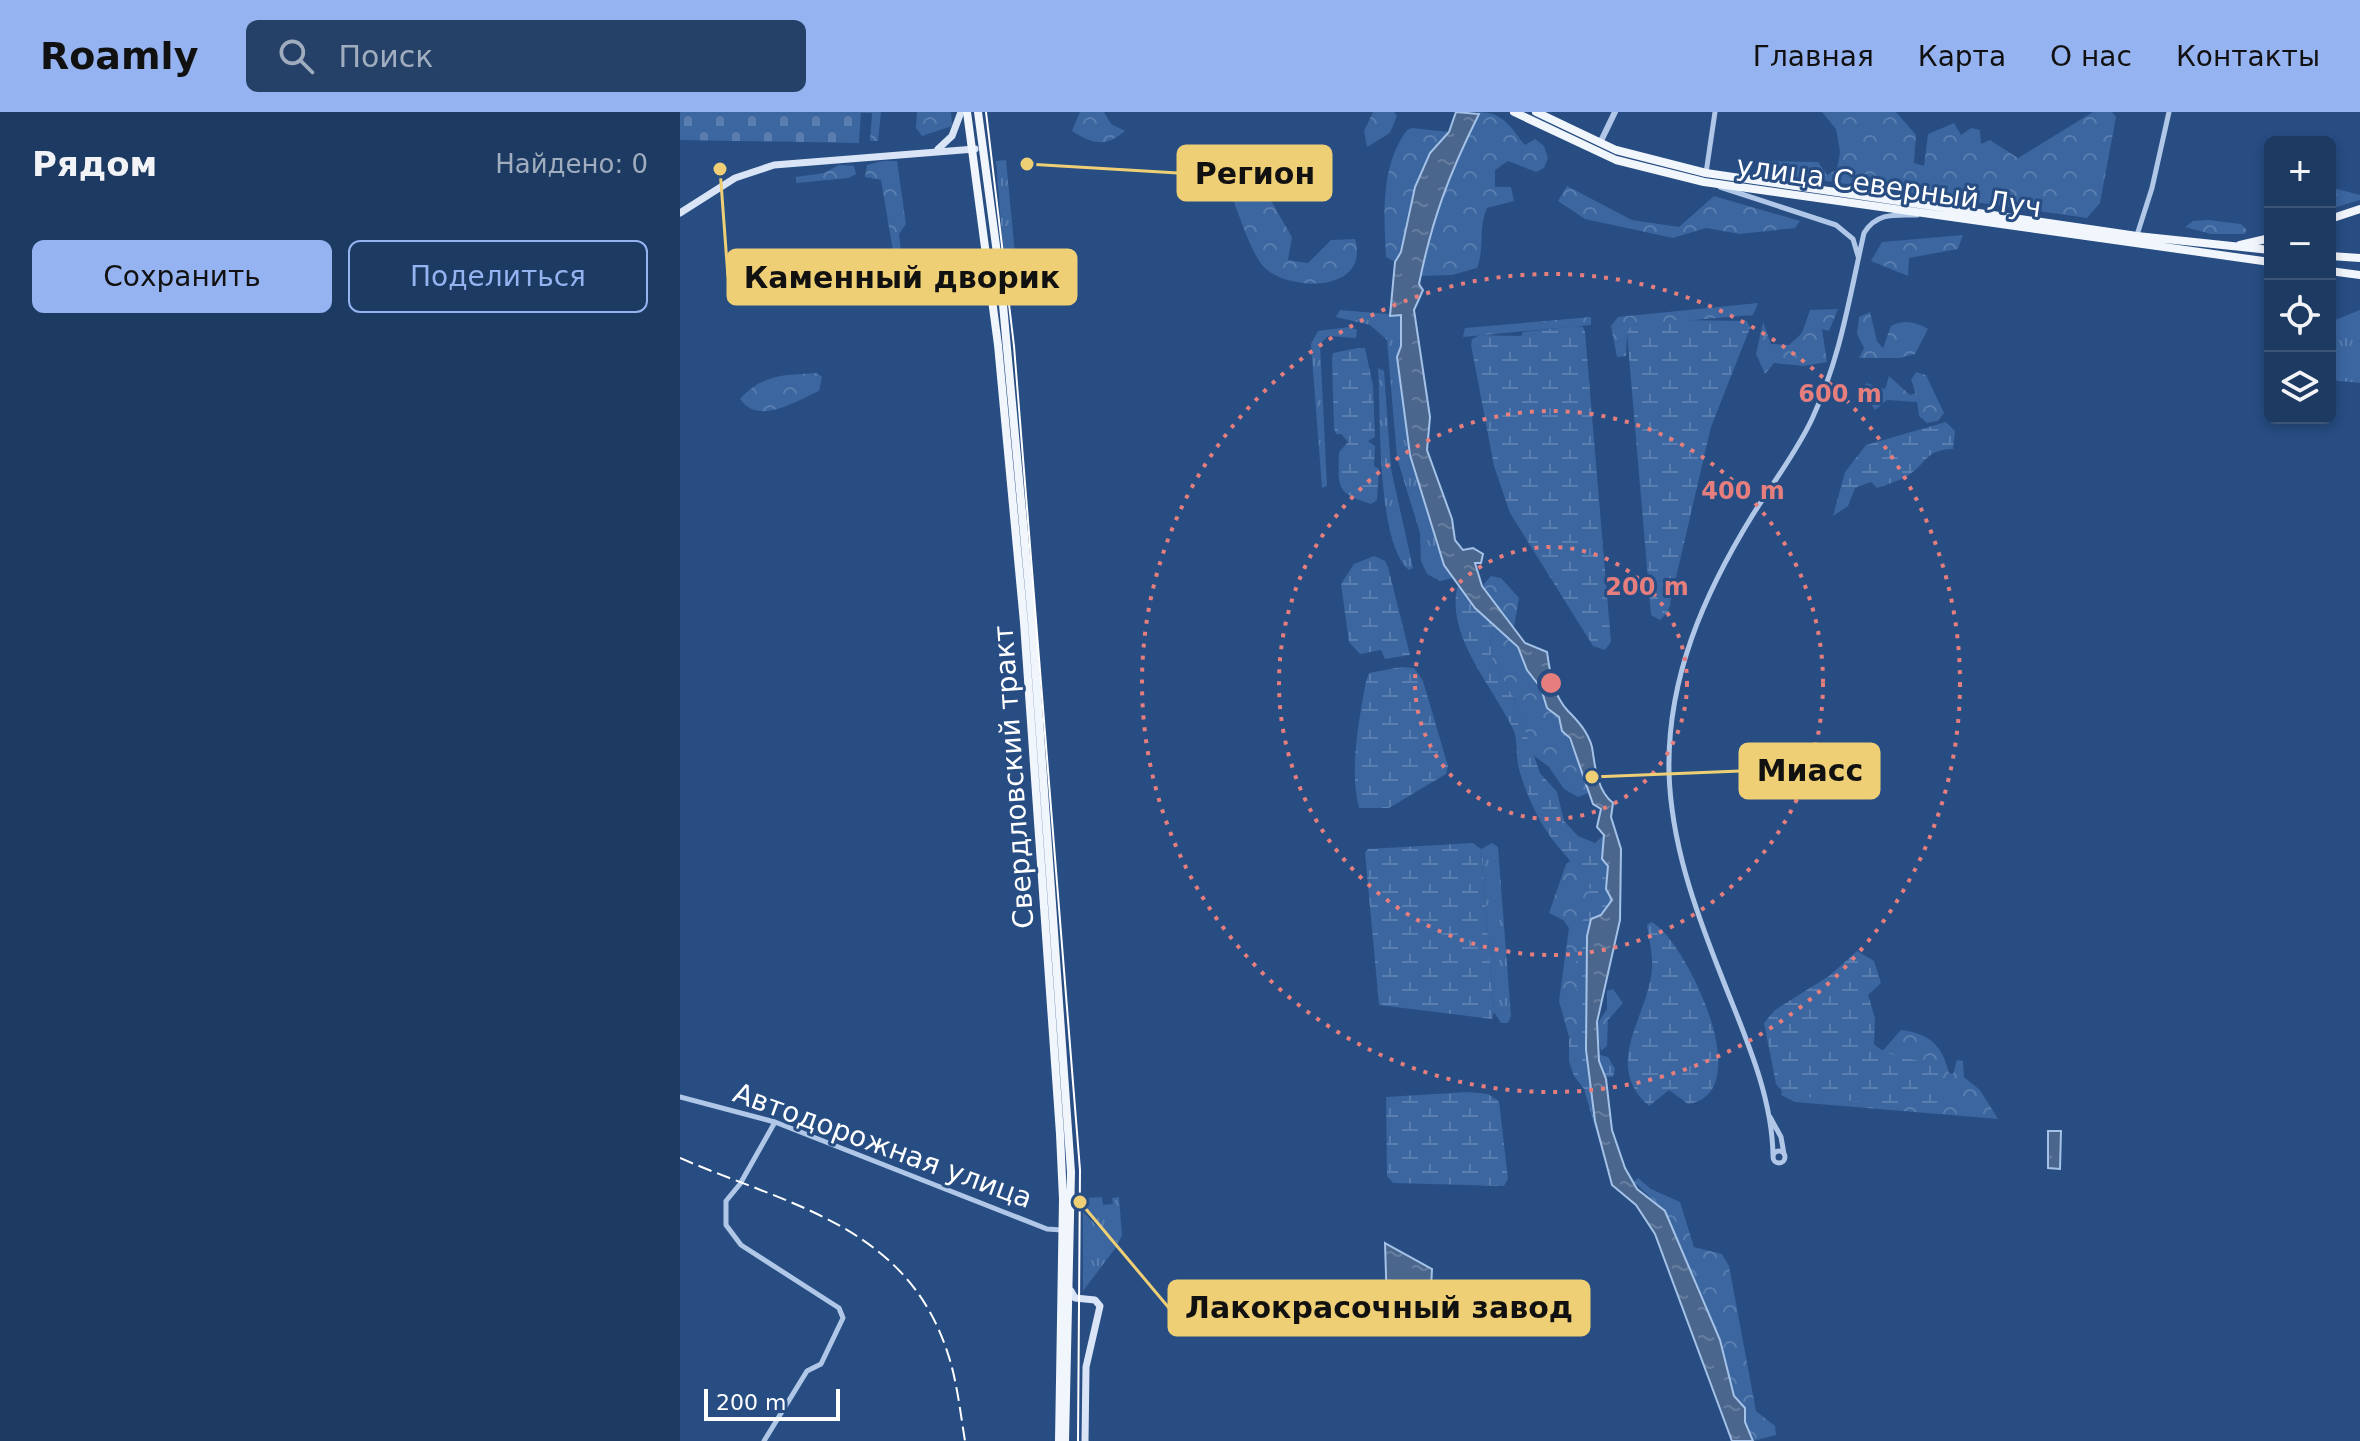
<!DOCTYPE html>
<html lang="ru">
<meta charset="utf-8">
<style>
:root{--surface:#1d3a62;--page:#254168;--text:#f1f3f6;--muted:#a0adbe;--line:#3b5477;--accent:#95b2f1}
body{margin:0;font-family:"DejaVu Sans",sans-serif;background:var(--page);color:var(--text)}
.controls{position:absolute;right:24px;top:24px;display:grid;overflow:hidden;border-radius:12px;box-shadow:0 4px 12px #0003}
.controls button{width:72px;height:72px;display:grid;place-items:center;padding:0;border:0;border-bottom:2px solid var(--line);background:var(--surface);color:var(--text);font:40px sans-serif}
.scale{position:absolute;left:24px;bottom:20px;width:136px;box-sizing:border-box;padding-left:8px;border:4px solid #fff;border-top:0;font-size:22px;line-height:28px;white-space:nowrap;color:#fff;-webkit-text-stroke:6px #274d83;paint-order:stroke}
.list{margin:0;padding:0;list-style:none}
h2{display:flex;justify-content:space-between;align-items:center;height:104px;margin:0;padding:0 32px;font-size:34px}
h2 small{font-size:26px;font-weight:400;color:var(--muted)}
.actions{display:flex;gap:16px;padding:24px 32px}
.actions a{flex:1;padding:18px 0;border:2px solid var(--accent);border-radius:12px;text-align:center;font-size:28px;color:var(--accent)}
.actions .main{background:var(--accent);color:#111}
.icon{flex:none;width:44px;height:44px;fill:none;stroke:currentColor;stroke-width:2;stroke-linecap:round;stroke-linejoin:round}
.map{position:relative;flex:none;width:1680px;height:1329px;overflow:hidden}
header{display:flex;align-items:center;gap:48px;box-sizing:border-box;height:112px;padding:0 40px;background:var(--accent);color:#111}
header strong{font-size:38px}
nav{display:flex;gap:44px;margin-inline-start:auto;font-size:28px}
.search{width:560px;height:72px;background:var(--page);display:flex;align-items:center;gap:20px;box-sizing:border-box;padding:0 28px;border-radius:12px;color:var(--muted);font-size:30px}
main{display:flex}
aside{flex:1;background:var(--surface)}
.map>svg:first-child{display:block}
.grass{fill:url(#grass-tufts)}
.forest{fill:url(#forest-crowns)}
.wetland{fill:url(#wetland-marsh)}
.cemetery{fill:url(#cemetery-stones)}
.water{fill:url(#water-ripples);stroke:#a4c2e7;stroke-width:2}
.lines{fill:none;stroke-linecap:round;stroke-linejoin:round}
.minor{stroke:#b0c7e7;stroke-width:5}
.tertiary{stroke:#b0c7e7;stroke-width:6}
.secondary{stroke:#d9e5f6;stroke-width:7}
.primary{stroke:#f1f6fd;stroke-width:8}
.tram{stroke:#fff;stroke-width:2}
.rail{stroke:#fff;stroke-width:2;stroke-dasharray:14 6;stroke-linecap:butt}
.ring{fill:none;stroke:#e67e7e;stroke-width:4;stroke-dasharray:4 8}
.labels{text-anchor:middle;stroke-width:6;stroke-linejoin:round;paint-order:stroke}
.street-label{font-size:28px;fill:#fff;stroke:#274d83}
.centre{fill:#e67e7e;stroke:#274d83;stroke-width:4}
.ring-label{font-size:24px;text-anchor:middle;font-weight:bold;fill:#e67e7e;stroke:#274d83;stroke-width:6;stroke-linejoin:round;paint-order:stroke}
.leader{fill:none;stroke:#efcf75;stroke-width:3}
.callout-dot{fill:#efcf75;stroke:#274d83;stroke-width:3}
.callout{fill:#efcf75;stroke:#efcf75;stroke-width:3}
.callout-label{font-size:30px;text-anchor:middle;font-weight:bold;fill:#111}
</style>
<header>
<strong>Roamly</strong>
<div class="search"><svg class="icon" aria-label="search" viewBox="0 0 24 24"><circle cx="10" cy="10" r="6"/><path d="M15 15l6 6"/></svg>Поиск</div>
<nav><a>Главная</a><a>Карта</a><a>О нас</a><a>Контакты</a></nav>
</header>
<main>
<aside>
<h2>Рядом<small>Найдено: 0</small></h2>
<ul class="list">
</ul>
<div class="actions"><a class="main">Сохранить</a><a>Поделиться</a></div>
</aside>
<div class="map">
<svg width="1680" height="1329" viewBox="0 0 1680 1329">
<defs>
<pattern id="grass-tufts" width="24" height="20" patternUnits="userSpaceOnUse" patternTransform="scale(2)"><rect width="24" height="20" fill="#3b66a0"/><path d="M3 7l-1-3M5 7V3M7 7l1-3M15 17l-1-3M17 17v-4M19 17l1-3" fill="none" stroke="#587dae"/></pattern>
<pattern id="forest-crowns" width="20" height="18" patternUnits="userSpaceOnUse" patternTransform="scale(2)"><rect width="20" height="18" fill="#3b66a0"/><path d="M2 6a3 3 0 1 1 6 0M12 15a3 3 0 1 1 6 0" fill="none" stroke="#587dae"/></pattern>
<pattern id="wetland-marsh" width="20" height="14" patternUnits="userSpaceOnUse" patternTransform="scale(2)"><rect width="20" height="14" fill="#3b66a0"/><path d="M1 5h8M5 5V1M11 12h8M15 12V8" fill="none" stroke="#587dae"/></pattern>
<pattern id="cemetery-stones" width="16" height="16" patternUnits="userSpaceOnUse" patternTransform="scale(2)"><rect width="16" height="16" fill="#3b66a0"/><path d="M2 7V4a2 2 0 0 1 4 0v3zM10 15v-3a2 2 0 0 1 4 0v3z" fill="#587dae"/></pattern>
<pattern id="water-ripples" width="26" height="14" patternUnits="userSpaceOnUse" patternTransform="scale(2)"><rect width="26" height="14" fill="#4b668d"/><path d="M2 4q2-2 4 0t4 0M15 11q2-2 4 0t4 0" fill="none" stroke="#667d9e"/></pattern>
</defs>
<rect width="100%" height="100%" fill="#274d83"/>
<path class="grass" d="M326,48L338,173L326,174L316,49Z
M660,198L721,203V234L717,245L730,343L752,407L757,435L773,466L760,469L747,462L741,449L740,421L717,346L707,228L690,213L656,205Z
M1680,198V271L1650,268V210Z
M669,215L677,218L676,226L648,224L640,232L647,374L642,376L631,232L638,219Z
M698,256L704,259L711,357L733,456L729,458C696,431 701,301 698,256Z
M812,731L818,735L831,904L828,911H821L814,900L801,737Z
M422,1085L423,1093L433,1092L432,1086L439,1085L442,1123L438,1132L403,1097L406,1086Z
M403,1100L437,1134L403,1179Z"/>
<path class="forest" d="M143,0H201L198,29H190L192,1Z
M237,0H271L272,14L242,24L236,16Z
M400,0H424L431,12L445,19C425,36 412,32 392,19Z
M693,0H714L717,4L710,21L687,35L684,19Z
M798,0C824,0 830,15 845,33L855,27L864,34L868,46L864,56L856,60L828,49L815,58V75H831L834,89L807,96C798,116 805,135 797,156L772,163L740,164L764,73Z
M1142,0H1216L1236,23L1234,51L1244,54L1248,22L1274,11L1281,23L1291,16L1300,18L1301,32L1310,28L1338,46L1413,0H1432L1436,5L1420,91L1407,106L1090,61L1084,49L1138,50L1147,63L1157,57L1160,40L1156,17Z
M732,16L769,20C754,37 742,53 735,75C727,100 729,128 715,150L706,145C704,102 700,55 727,18Z
M203,49H217L226,112L219,122L226,180L221,187L201,68L185,65L187,53Z
M159,53L174,54L176,62L169,66L116,71V65L144,61Z
M576,63L612,125L608,148L628,151L651,128L675,127C691,182 606,180 583,154C570,139 558,99 550,80Z
M887,74L952,108L999,115L1034,84L1120,109L1115,116L1060,122L1026,116L993,126L905,107L878,89Z
M1657,77L1680,83V88L1650,97V80Z
M1529,108L1561,112L1567,118L1565,122H1531L1505,115L1513,109Z
M1283,123L1278,137L1229,146L1228,164L1191,149L1202,130Z
M1078,191L1073,203L954,213L947,221L946,244L937,245L931,214L938,205Z
M1158,197L1149,219L1142,217L1147,250L1124,254L1094,251L1085,262L1076,242L1083,210L1091,232L1109,233L1122,221L1130,198Z
M1190,200L1197,229L1203,236L1211,214C1224,207 1236,210 1248,217L1235,242L1220,246H1179L1184,236L1177,222L1179,205Z
M911,205V213L783,225L785,216Z
M1236,260L1246,263L1264,301L1258,309L1247,311L1239,304L1237,290L1207,288L1195,298L1184,280L1186,271L1205,277L1209,264L1230,283L1236,281L1231,268Z
M137,261L142,265L139,279C116,289 79,314 60,287C82,262 105,263 137,261Z
M811,464L821,466L839,486L834,515L802,474Z
M823,519L838,535L847,558L861,576L867,596L879,605L911,680L898,685L884,677L869,655L853,643L834,586L812,549L810,526L814,520Z
M894,746L901,748L920,790L901,922L889,925L879,889L889,816L883,808L869,801L886,752Z
M933,877L943,891L928,908L927,934L921,939L916,914L927,897V879Z
M1221,918C1250,922 1262,933 1269,961L1273,962L1277,948L1283,949L1284,965L1300,978L1318,1007L1115,990L1101,983L1104,974L1198,944Z
M958,1066L971,1077L1000,1090L1014,1135L1042,1142L1049,1154L1076,1299L1095,1314L1096,1323L1073,1329L1065,1310V1296L1054,1284L1040,1228L985,1099L954,1070Z"/>
<path class="wetland" d="M999,208L1067,209L1070,216L1031,315L988,500L980,508L971,503L947,221L952,213Z
M896,214L903,215L905,220L931,530L925,538L913,534L830,401L814,354L791,233L792,227L800,223L841,224L843,220Z
M678,236H685L693,274L695,325L688,329L695,334L694,354L699,357L697,388L691,392C656,381 658,376 659,340L668,330L661,322H656L654,316L652,247L653,241Z
M1266,310L1275,319L1273,337C1245,338 1248,350 1229,363C1220,369 1207,372 1197,376L1191,370L1175,376L1168,394L1153,404L1165,360L1186,333Z
M694,444L705,449L708,455L730,543L705,547L701,538L680,542L669,530L661,472L674,452Z
M778,472L795,496L823,519L814,520L810,526L812,549L834,586L860,661L877,680L884,709L898,724L915,731L924,723L922,746L928,754L926,777L932,788L921,803L906,939L928,945L935,957L933,965H920L915,1009L932,1073L904,977L894,964L889,949V927L898,912L896,850L901,811L916,790C905,759 881,743 864,715C853,697 843,674 838,653C836,642 838,628 833,617C813,574 764,523 778,472Z
M721,555L734,556L743,569L768,654L766,662L709,696H679C669,657 679,608 686,569L689,561Z
M793,731L801,737L814,900L812,907L699,893L685,741L688,737Z
M971,810C1001,821 1082,981 1008,992L989,978L969,994C921,952 969,904 972,856C973,842 969,827 967,813Z
M1177,839L1194,849L1201,871L1188,883L1195,906L1194,932C1219,957 1273,935 1259,989L1248,996L1105,983L1096,972L1084,911L1095,898L1149,864Z
M788,980L808,982L819,989L828,1067L824,1074L713,1071L707,1064L706,985Z"/>
<path class="cemetery" d="M0,0H181L179,31L0,28Z"/>
<path class="water" d="M776,0L799,2C769,62 752,107 739,172L743,178L734,198L750,305L747,338L772,407L775,428L783,438L793,436L803,442L801,451H795L802,474L845,531L867,540C870,561 873,583 888,599C898,609 908,620 912,635C915,654 917,679 933,691L931,705L941,737L940,808L917,910L919,949L926,967L932,1018L945,1056L957,1077L985,1099L1040,1228L1054,1284L1065,1296V1310L1073,1329H1052L975,1122L956,1093L932,1073L915,1009L906,938L907,824L911,807L921,803L932,788L926,777L928,754L922,747L924,723L917,715L921,697L913,692L890,626L882,619L879,605L867,596L861,576L847,558L838,535L795,496L764,453L730,343L717,245L721,234V203L710,204L715,150L721,140L735,75L750,41L769,20Z
M1368,1019H1381L1380,1057L1368,1056Z
M705,1131L752,1157L750,1196L707,1195Z"/>
<g class="lines">
<path class="minor" d="M1026,61L1035,0
M1040,75L1156,113L1173,127L1178,144
M1457,123L1472,76L1489,0
M0,985L95,1010L367,1117L382,1118
M1090,1005L1101,1025L1104,1042
M1093 1045a6 6 0 1 1 12 0a6 6 0 1 1-12 0Z
M1093,1043C1092,981 1063,920 1041,863C1015,797 991,731 989,660C987,566 1024,482 1072,404C1092,372 1116,341 1132,307C1161,244 1169,187 1184,121C1197,100 1215,103 1237,103
M84,1329L127,1259L141,1252L163,1206L159,1196L61,1133L46,1113V1089L60,1072L95,1010"/>
<path class="tertiary" d="M920,31L935,0"/>
<path class="secondary" d="M258,37L272,24L281,0
M0,101L55,66L94,53L295,37
M391,1179L395,1186L415,1188L420,1194L406,1255L405,1329"/>
<path class="primary" d="M287,0L318,233L344,511L380,1022L383,1087L379,1329
M298,0L321,171L352,509L391,1060L385,1329
M834,0L936,48L1024,70L1590,150
M856,0L936,38L1026,61L1457,124L1590,138
M1650,107L1680,97
M1560,133L1590,126
M1650,144L1680,146
M1650,159L1680,163"/>
<path class="tram" d="M306,0L334,234L400,1058L398,1329"/>
<path class="rail" d="M0,1046C108,1093 225,1113 267,1239C277,1268 280,1299 285,1329"/>
</g>
<g class="ring">
<circle cx="871" cy="571" r="136"/>
<circle cx="871" cy="571" r="272"/>
<circle cx="871" cy="571" r="409"/>
</g>
<g class="labels">
<g class="street-label">
<text transform="translate(1209 74) rotate(8)" y="10">улица Северный Луч</text>
<text transform="translate(333 665) rotate(-94)" y="10">Свердловский тракт</text>
<text transform="translate(203 1033) rotate(20)" y="10">Автодорожная улица</text>
</g>
</g>
<circle cx="871" cy="571" r="12" class="centre"/>
<g class="ring-label">
<text x="1160" y="290">600 m</text>
<text x="1063" y="387">400 m</text>
<text x="967" y="483">200 m</text>
</g>
<path class="leader" d="M347 52L498 61M40 57L48 165M912 665L1060 659M400 1090L489 1196"/>
<g class="callout-dot">
<circle cx="347" cy="52" r="8"/>
<circle cx="40" cy="57" r="8"/>
<circle cx="912" cy="665" r="8"/>
<circle cx="400" cy="1090" r="8"/>
</g>
<g class="callout">
<rect x="498" y="34" width="153" height="54" rx="8"/>
<rect x="48" y="138" width="348" height="54" rx="8"/>
<rect x="1060" y="632" width="139" height="54" rx="8"/>
<rect x="489" y="1169" width="420" height="54" rx="8"/>
</g>
<g class="callout-label">
<text x="575" y="72">Регион</text>
<text x="222" y="176">Каменный дворик</text>
<text x="1130" y="669">Миасс</text>
<text x="699" y="1206">Лакокрасочный завод</text>
</g>
</svg>
<div class="controls">
<button>+</button>
<button>−</button>
<button><svg class="icon" aria-label="locate" viewBox="0 0 24 24"><circle cx="12" cy="12" r="6"/><path d="M12 2v4M12 18v4M2 12h4M18 12h4"/></svg></button>
<button><svg class="icon" aria-label="layers" viewBox="0 0 24 24"><path d="M12 4l9 5-9 5-9-5zM3 14l9 5 9-5"/></svg></button>
</div>
<div class="scale">200 m</div>
</div>
</main>
